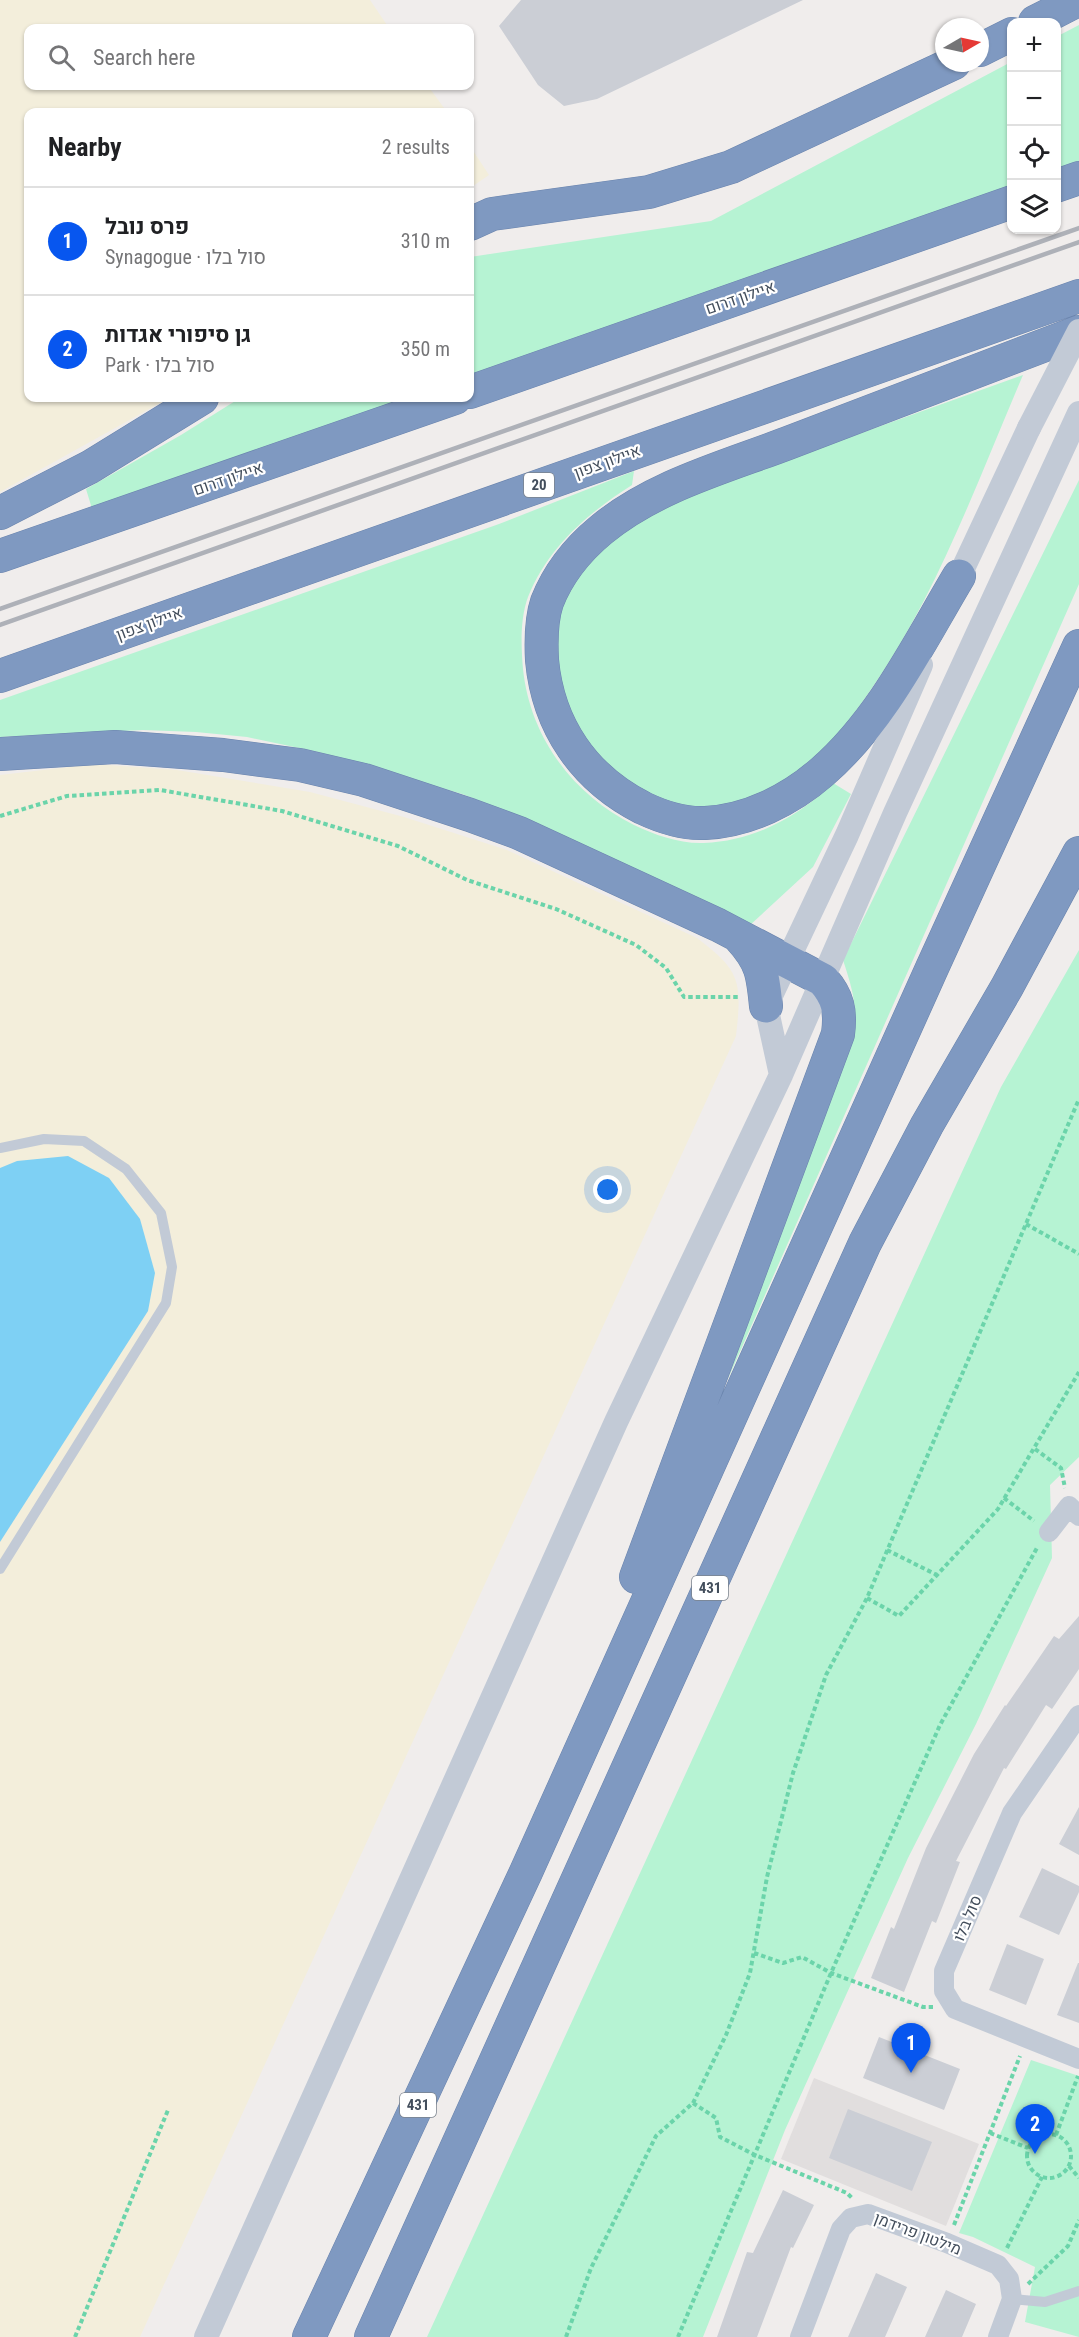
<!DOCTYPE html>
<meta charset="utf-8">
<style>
:root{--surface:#fff;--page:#f6f6f6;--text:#202124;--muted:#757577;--line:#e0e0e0;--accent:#0756ef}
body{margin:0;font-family:"Roboto Condensed",Heebo,sans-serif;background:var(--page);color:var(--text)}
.controls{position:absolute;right:18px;top:18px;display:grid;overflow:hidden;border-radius:12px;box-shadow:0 2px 4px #0004}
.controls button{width:54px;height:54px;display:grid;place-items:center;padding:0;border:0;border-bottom:2px solid var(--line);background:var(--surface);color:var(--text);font:30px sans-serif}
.compass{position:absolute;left:935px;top:18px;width:54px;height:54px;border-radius:50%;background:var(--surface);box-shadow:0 2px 4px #0004;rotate:81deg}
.you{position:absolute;left:608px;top:1190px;width:21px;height:21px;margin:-15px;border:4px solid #fff;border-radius:50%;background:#1a73e8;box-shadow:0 0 0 9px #1a73e833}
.badge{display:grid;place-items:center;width:39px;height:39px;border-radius:50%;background:var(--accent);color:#fff;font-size:20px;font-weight:700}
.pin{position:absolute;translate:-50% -50px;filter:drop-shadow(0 2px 3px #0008)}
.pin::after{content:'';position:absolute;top:32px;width:21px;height:18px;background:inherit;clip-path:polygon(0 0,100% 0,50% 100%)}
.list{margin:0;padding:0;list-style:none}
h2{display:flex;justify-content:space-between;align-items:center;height:78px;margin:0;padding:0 24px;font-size:26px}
h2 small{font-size:20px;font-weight:400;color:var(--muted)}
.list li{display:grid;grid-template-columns:39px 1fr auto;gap:18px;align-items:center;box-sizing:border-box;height:108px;padding:0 24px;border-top:2px solid var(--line)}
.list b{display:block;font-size:22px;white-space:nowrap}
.list p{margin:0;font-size:20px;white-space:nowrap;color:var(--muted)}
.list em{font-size:20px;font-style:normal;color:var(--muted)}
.icon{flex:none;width:33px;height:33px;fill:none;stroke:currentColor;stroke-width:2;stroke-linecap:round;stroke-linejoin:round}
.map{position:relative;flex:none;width:1079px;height:2337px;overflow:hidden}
.search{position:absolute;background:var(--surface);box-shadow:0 2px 4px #0004;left:24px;top:24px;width:450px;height:66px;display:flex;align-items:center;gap:15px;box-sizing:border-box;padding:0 21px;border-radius:12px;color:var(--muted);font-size:22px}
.panel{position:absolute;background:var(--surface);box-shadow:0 2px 4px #0004;left:24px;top:108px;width:450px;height:294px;border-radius:12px}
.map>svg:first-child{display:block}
.education{fill:#e1dede}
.green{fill:#b6f3d3}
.sand{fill:#f3eedb}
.water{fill:#7ed0f4}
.building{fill:#cbced5}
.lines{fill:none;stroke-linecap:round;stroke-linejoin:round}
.motorway-casing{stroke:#6a84ad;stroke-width:34}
.path{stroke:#6bd4aa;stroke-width:4;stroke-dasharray:4.5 3;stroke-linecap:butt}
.service{stroke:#c2cad6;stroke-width:10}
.minor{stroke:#c2cad6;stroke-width:20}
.tertiary{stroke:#c2cad6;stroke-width:24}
.motorway{stroke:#7f99c1;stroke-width:33}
.rail{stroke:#aeb1b8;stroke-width:4.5}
.tertiary-bridge{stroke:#c2cad6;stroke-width:24}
.labels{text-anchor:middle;stroke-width:4.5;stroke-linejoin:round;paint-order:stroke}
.shield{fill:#fff;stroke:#7b838d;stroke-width:1.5}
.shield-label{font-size:15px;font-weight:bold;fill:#434e5c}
.street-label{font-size:16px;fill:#434e5c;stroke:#fff}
</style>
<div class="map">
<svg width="1079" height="2337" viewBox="0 0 1079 2337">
<rect width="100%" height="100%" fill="#f0edec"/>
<path class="education" d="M814,2078L979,2144L946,2226L781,2159Z"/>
<path class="green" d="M1079,25V161L1057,169L1056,37Z
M1011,62V185L470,378V257L711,221Z
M1023,375C977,482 937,595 870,691C853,716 835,740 813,761C767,804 699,823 642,791C632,786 623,777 615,770C608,764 599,759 593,753C585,744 570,717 565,705C562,695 561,682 559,671C551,628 561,589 593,557C646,504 739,478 809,452C880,426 952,401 1023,375Z
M240,398H415L93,512L86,489L181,435Z
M634,471L632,485C588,513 548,547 528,597C520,619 521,646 523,669C530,737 573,795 634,825C655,835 680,844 704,843C754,841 798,817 833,783L851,794L813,867L749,926L536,823L462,794L318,752L247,737L196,732L143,730L0,737V700L499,524Z
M1079,480V584L727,1381L853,1035C858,1005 852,988 843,960Z
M1079,950V1457L1050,1485L1052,1558L976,1724L908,1858L785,2130L703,2337H427L1001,1087Z
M1031,2060L1079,2076V2337L1025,2322L1035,2267L973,2237L959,2233Z"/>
<path class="sand" d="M0,0H370L389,28H28V86H428L447,112H28V398H169L0,492Z
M470,146L489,175L470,188Z
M95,764L177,770L310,792L404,817L507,850L697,938C741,971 742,982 736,1036L140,2337H0V775Z"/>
<path class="water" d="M68,1156L109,1178L140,1219L155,1273L148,1311L0,1542V1168L17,1161Z"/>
<path class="building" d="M521,0H803L597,99L564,106L538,85L499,26Z
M1079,1616V1669L1052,1709L1046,1705L1006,1769L1004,1768L956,1861L960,1862L936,1923L932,1921L904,1992L871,1978L891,1927L894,1929L926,1848L974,1754L1005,1705L1006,1706L1054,1636L1059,1639Z
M1079,1807V1855L1059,1844Z
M1042,1868L1079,1886V1892L1059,1935L1019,1917Z
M1007,1944L1044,1959L1026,2005L989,1990Z
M1078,1963H1079V2023L1057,2015Z
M879,2037L960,2069L944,2110L863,2078Z
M848,2109L932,2142L912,2191L829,2158Z
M783,2190L814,2205L793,2248L791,2247L757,2337H717L747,2252L753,2253Z
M876,2273L907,2287L885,2337H848Z
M946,2290L976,2304L962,2337H925Z"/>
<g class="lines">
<defs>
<path id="motorway" d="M1035,22L1078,0
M980,50L1012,34
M1056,186L1079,178
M470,224L492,214L649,192L731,167L954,63
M470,392L1012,202
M0,513L90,467L202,398
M0,556L455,398
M959,576C919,643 882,720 822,772C790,800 748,821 705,823C684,824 662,817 643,808C584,778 548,726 542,660C541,641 541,620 547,602C558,574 578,549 601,530C654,486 725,467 788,443C885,406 982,369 1079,332
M0,676L1079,296
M0,754L115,747L223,755L300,765L364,780L470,815L519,833L718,925L823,980C838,997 841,1011 838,1034L636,1577
M740,938C762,962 763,975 766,1006
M309,2337L526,1872L932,968L1079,646
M371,2337L865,1243L927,1125L1007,987L1079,853"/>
</defs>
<use href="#motorway" class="motorway-casing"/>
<path class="path" d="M0,816L67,796L160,790L282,811L398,846L467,880L556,909L636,945L666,968L684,997H739
M1026,1224L1079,1254
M1035,1449L1061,1468L1065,1488
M1004,1498L1034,1521
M887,1550L937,1575
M867,1598L899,1616L998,1509L1079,1372
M754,1953L783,1963L802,1957L831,1973L923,2007H933
M693,2103L716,2118L720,2137L755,2155L847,2193L852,2198
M990,2133L1028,2148
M1027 2156a22 22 0 1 1 44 0a22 22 0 1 1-44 0Z
M1056,2135L1078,2076
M1069,2166L1079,2178
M954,2225L1020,2056
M1007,2248L1042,2177
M1028,2284L1068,2246L1079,2220
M75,2337L168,2110
M566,2337L591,2268L656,2136L693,2103L726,2035L750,1973L767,1877L793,1773L826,1675L867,1598L1079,1099
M678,2337L831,1973L940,1725L1038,1546"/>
<path class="service" d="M0,1148L44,1139L84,1141L126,1169L161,1213L172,1267L166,1303L0,1569
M1012,2299L1045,2302L1079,2291"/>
<path class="minor" d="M1049,1532L1069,1506L1079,1516
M1079,1715L1012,1813L944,1971V1991L955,2009L1079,2059
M800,2337L841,2229L851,2218L868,2214L947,2243L998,2265L1009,2279L1012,2299L998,2337"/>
<path class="tertiary" d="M952,592L1029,428
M781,1075L766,1006L847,835L921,665
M206,2337L616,1422L781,1075L895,813L1079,413"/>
<use href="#motorway" class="motorway"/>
<path class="rail" d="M0,609L1079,228
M0,625L1079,242"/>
<path class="tertiary-bridge" d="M1029,428L1079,331"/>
</g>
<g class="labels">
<g class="shield">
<rect x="524" y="473" width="30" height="24" rx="4.5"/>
<rect x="692" y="1576" width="36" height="24" rx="4.5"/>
<rect x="400" y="2093" width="36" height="24" rx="4.5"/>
</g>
<g class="shield-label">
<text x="539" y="490">20</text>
<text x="710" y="1593">431</text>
<text x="418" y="2110">431</text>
</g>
<g class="street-label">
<text transform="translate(740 297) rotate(-19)" y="6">איילון דרום</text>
<text transform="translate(607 461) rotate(-20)" y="6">איילון צפון</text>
<text transform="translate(228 478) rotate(-19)" y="6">איילון דרום</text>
<text transform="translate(149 623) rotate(-20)" y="6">איילון צפון</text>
<text transform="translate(967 1918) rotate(-67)" y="6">סול בלו</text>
<text transform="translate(918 2233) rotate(21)" y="6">מילטון פרידמן</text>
</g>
</g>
</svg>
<div class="controls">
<button>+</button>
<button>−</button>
<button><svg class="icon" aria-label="locate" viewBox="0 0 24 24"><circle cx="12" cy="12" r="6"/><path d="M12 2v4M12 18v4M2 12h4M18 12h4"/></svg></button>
<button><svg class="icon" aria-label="layers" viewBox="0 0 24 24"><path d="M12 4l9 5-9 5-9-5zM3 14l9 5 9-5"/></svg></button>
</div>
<svg class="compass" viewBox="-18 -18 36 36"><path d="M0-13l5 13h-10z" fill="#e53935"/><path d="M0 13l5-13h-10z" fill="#757577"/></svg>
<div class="you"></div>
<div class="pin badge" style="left:911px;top:2073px">1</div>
<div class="pin badge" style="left:1035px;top:2154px">2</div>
<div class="search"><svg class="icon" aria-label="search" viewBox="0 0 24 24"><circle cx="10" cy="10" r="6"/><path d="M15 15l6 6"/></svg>Search here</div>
<section class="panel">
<h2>Nearby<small>2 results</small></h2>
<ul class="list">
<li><span class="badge">1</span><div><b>פרס נובל</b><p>Synagogue · סול בלו</p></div><em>310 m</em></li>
<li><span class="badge">2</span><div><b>גן סיפורי אגדות</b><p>Park · סול בלו</p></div><em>350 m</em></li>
</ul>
</section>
</div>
